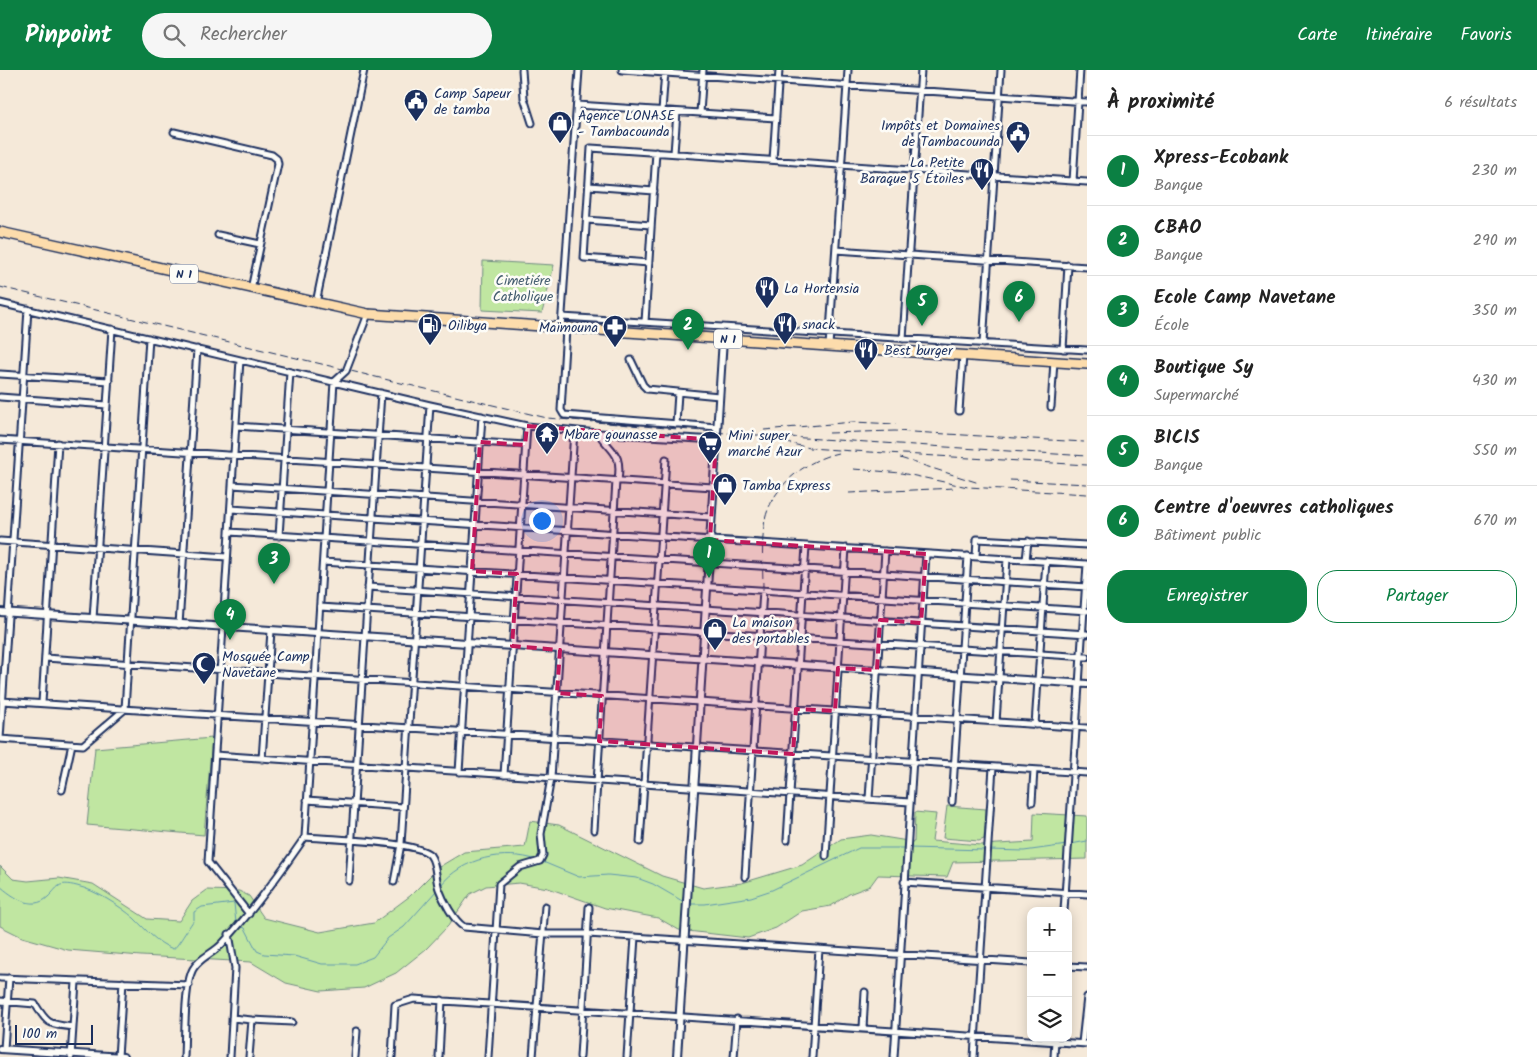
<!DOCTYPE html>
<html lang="fr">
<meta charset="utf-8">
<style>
:root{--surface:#fff;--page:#f6f6f6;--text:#222;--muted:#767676;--line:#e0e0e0;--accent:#0b8043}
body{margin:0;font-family:Kalam,sans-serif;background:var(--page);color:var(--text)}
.controls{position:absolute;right:15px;bottom:15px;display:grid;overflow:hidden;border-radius:10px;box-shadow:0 2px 12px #0003}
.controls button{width:45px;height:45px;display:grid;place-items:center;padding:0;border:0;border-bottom:1px solid var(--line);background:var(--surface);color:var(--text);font:25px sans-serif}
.scale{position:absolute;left:15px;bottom:12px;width:78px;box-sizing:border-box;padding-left:5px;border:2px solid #1b2f5e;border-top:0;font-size:14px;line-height:18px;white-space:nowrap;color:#1b2f5e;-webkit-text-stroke:4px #fdfcf7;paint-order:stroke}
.you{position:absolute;left:541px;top:450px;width:18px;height:18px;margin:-12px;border:4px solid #fff;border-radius:50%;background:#1a73e8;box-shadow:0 0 0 8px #1a73e833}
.badge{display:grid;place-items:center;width:32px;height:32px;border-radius:50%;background:var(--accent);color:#fff;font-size:16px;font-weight:700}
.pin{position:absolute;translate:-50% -41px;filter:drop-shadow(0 1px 2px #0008)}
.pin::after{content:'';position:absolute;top:26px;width:18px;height:15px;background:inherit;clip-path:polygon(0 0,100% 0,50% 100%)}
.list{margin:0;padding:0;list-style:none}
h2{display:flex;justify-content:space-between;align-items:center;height:65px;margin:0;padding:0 20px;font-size:21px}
h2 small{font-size:16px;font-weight:400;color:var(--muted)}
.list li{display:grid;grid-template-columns:32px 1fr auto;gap:15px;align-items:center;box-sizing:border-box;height:70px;padding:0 20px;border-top:1px solid var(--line)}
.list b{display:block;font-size:19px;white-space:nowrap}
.list p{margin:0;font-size:16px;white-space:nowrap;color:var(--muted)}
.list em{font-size:16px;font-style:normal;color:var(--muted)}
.actions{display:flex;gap:10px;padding:15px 20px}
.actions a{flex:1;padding:11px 0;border:1px solid var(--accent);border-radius:20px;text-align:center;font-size:18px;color:var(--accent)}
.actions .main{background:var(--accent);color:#fff}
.icon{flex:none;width:28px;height:28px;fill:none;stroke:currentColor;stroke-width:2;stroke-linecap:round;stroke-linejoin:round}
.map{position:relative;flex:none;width:1087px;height:987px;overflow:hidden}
header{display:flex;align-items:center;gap:30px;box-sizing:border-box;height:70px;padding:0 25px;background:var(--accent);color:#fff}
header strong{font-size:24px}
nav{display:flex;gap:28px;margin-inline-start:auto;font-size:18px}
.search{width:350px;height:45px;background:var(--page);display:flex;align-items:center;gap:12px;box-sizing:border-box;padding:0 18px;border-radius:28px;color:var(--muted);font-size:19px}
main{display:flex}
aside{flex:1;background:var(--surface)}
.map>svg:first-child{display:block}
.green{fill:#c0e6a1;stroke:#6e8a80}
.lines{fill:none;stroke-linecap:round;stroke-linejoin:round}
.stream{stroke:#5f97b1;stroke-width:1}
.minor-casing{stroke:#1b2f5e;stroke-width:9}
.tertiary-casing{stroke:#1b2f5e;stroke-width:10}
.trunk-casing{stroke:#1b2f5e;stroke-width:12}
.minor{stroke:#fdfcf7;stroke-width:5}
.tertiary{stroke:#fdfcf7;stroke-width:6}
.trunk{stroke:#fcdcac;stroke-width:9}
.rail{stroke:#1b2f5e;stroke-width:1;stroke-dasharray:8 4;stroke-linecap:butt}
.marked{fill:#c2185b;fill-opacity:0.2;stroke:#c2185b;stroke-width:4;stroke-dasharray:10 6;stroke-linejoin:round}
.labels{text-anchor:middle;stroke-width:5;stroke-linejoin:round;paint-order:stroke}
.shield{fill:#fdfcf7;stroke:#5f6c8c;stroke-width:1}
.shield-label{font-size:12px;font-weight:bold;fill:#1b2f5e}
.poi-label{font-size:14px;fill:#1b2f5e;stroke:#fdfcf7;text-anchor:start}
.park-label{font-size:14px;fill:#445d6f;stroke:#fdfcf7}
</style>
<header>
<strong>Pinpoint</strong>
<div class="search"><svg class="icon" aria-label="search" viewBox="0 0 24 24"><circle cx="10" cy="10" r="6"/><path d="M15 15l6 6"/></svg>Rechercher</div>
<nav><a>Carte</a><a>Itinéraire</a><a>Favoris</a></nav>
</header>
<main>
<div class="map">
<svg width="1087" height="987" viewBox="0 0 1087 987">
<rect width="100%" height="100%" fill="#f5e9d9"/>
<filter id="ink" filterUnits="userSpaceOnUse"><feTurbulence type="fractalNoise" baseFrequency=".02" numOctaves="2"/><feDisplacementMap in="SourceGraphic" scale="10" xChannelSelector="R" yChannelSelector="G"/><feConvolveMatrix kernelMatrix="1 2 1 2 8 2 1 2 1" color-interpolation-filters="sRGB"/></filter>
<g filter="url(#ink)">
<path class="green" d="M483,191L554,195L542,243L482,240Z
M212,668L204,765L87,755L95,678Z
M947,736L986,739L984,769L979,771L943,768Z
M915,742L936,744L932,771L981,775L1033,772L1034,743L1087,746V789L953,792L947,807L878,805L870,816L849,824L831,836L802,841L776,858L748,868L679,860L658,848L605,838L548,818L519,813L486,816L470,824L448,856L426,879L396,903L364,918L321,921L286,913L251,892L141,886L68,880L22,867L0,856V796L13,809L28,811L59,808L93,814L147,849L179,851L192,831L207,820L239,821L249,826L264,848L320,862L374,853L410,826L439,797L464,782L525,777L530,751L559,755L662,806L703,818L742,813L802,795L841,769L871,765L914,772Z"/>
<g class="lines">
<path class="stream" d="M1071,774L1087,771
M909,778L985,780
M989,780L1024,781L1067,775
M543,792L579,807L608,805L637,808L653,814L684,832
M441,815C462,788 504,779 537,790
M0,816C12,826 32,842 48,827C59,817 57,811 77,816C95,820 120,836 134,848C146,860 157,873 173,879C177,878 189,856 194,850V842L202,837L234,833L236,853
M690,834H705L751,827L772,820L859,778H905
M242,857L245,858L257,881L264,884L294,886L322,894H355L373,887L388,868L404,857L437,820"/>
<defs>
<path id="minor" d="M522,0L524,28L532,53
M622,0L1087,32
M577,35L776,48
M662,41L665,1
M700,43L703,0
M174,62L272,85L277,89L278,94L251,219
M674,83L677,42
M773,90L779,0
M1073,111L1080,0
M589,116L654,121
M587,150L651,155
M218,165L260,174
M836,180L1087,197
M649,193L584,188L591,78L1087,112
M0,233L430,335L527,356L598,363L716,370
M316,233L364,0
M562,247L1087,280
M645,252L656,82
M561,258L579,0
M566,259L561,340L564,345L717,357
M903,269L921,0
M983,274L1001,0
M829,276L848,0
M1063,279L1068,195
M240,290L208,792L249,844
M631,290L643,315L647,319L719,326
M0,304L109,311
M0,327L107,335
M1051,337L1054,291
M959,341L963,285
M676,354L678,323
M236,356L525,375
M598,363C613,384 622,382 618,411
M0,370L713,417
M232,415L711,447
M231,439L1087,494
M229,462L1087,517
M279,466L290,302
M0,471L227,487
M976,487L977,469L1087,475
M1026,490L1028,471
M323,492L1087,541
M368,517L1087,564
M320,537L1087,587
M93,549L112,259
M179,555L197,279
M45,588L1087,658
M2,631L1087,703
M42,633L58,373
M996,652L1007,489
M1035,655L1046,491
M0,669L83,675L125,639L149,268
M0,669L28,239
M215,685L910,732
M262,689L271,561
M459,702L482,346
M504,705L527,356
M62,720L72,674
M869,729L885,481
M307,730L403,737
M952,732L968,486
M1032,732L1034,700
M594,760L616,411
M305,767C327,769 418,771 430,785C437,794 435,808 439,819C443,830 454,851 464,857L543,864H588L1031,893
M787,770L806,476
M640,772L666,389
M826,786L846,478
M745,807L763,520
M349,811L381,323
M394,812L401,774L430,335
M904,812L1087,824
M1064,841L1087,494
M229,864L235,898L230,987
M1068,896L1087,897
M0,908L189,915
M0,931L35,934C48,955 49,954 73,957
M232,948L252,950L249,987
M252,950L292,952
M863,958L865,922
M1082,973L1087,927
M4,979L9,908
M71,987L76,912
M118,987L123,912
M184,987C185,967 184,915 193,899C199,888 214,883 222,874C253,841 279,805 305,767L334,312L346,301L368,244
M355,987L357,961
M392,987L395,935L414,929L1087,974
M439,987L442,930
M488,987L499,814L520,797L540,791L543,785L541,764L551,708L574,361
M533,987L545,836
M580,987L589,837
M627,987L635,867
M734,987L737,949
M812,987L819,879
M894,987L926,484
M974,987L993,697
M1054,987L1055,970"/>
<path id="tertiary" d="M0,542L1087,614
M0,979L123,987
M677,987L723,269"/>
<path id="trunk" d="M0,162L368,244L1087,294"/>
</defs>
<use href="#minor" class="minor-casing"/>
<use href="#tertiary" class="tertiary-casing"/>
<use href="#trunk" class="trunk-casing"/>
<use href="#minor" class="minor"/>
<use href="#tertiary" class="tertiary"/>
<use href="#trunk" class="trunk"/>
<path class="rail" d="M0,217L547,348L726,363L1087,386
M764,360L853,352L896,354
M829,363L895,361L1084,372
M783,372L810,378L853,381L1087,395
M900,388L979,413
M853,399L901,403L968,417L1087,424
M1010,410L1087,414
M849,423L955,418
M763,520C763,500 761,470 765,450C772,416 806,390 838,383"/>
</g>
</g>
<path class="marked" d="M527,356L716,370L710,470L926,484L921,553L880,550L877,600L838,598L835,641L796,639L793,684L599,671L602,626L557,623L560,580L512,576L517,504L472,501L480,372L525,375Z"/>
<defs>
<symbol id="civic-pin" viewBox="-11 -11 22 30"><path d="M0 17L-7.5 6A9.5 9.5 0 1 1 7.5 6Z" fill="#1b2f5e" stroke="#fdfcf7"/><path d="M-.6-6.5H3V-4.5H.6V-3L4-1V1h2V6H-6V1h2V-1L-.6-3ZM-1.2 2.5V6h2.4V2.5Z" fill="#fff"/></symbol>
<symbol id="shop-pin" viewBox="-11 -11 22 30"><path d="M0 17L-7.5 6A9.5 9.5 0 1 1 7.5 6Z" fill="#1b2f5e" stroke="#fdfcf7"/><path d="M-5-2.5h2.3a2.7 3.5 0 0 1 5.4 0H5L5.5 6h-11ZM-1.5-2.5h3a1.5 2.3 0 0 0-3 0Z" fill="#fff"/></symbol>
<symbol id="restaurant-pin" viewBox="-11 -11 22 30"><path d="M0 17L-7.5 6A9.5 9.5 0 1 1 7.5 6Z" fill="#1b2f5e" stroke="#fdfcf7"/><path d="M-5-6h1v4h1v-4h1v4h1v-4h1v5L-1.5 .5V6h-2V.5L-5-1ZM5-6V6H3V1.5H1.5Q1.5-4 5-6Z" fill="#fff"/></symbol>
<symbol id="fuel-pin" viewBox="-11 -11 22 30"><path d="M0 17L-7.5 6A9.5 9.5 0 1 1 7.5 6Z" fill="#1b2f5e" stroke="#fdfcf7"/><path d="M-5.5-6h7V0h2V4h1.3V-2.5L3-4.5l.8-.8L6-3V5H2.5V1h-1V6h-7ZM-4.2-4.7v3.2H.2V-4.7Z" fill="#fff"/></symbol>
<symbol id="pharmacy-pin" viewBox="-11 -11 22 30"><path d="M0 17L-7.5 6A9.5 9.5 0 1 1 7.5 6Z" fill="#1b2f5e" stroke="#fdfcf7"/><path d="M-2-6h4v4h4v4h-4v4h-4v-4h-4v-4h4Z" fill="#fff"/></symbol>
<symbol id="temple-pin" viewBox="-11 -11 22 30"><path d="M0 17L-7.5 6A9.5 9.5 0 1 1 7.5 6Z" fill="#1b2f5e" stroke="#fdfcf7"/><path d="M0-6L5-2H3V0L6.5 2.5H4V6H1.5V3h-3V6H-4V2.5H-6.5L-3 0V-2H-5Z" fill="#fff"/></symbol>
<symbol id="supermarket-pin" viewBox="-11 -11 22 30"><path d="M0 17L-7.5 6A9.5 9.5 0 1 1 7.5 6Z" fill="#1b2f5e" stroke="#fdfcf7"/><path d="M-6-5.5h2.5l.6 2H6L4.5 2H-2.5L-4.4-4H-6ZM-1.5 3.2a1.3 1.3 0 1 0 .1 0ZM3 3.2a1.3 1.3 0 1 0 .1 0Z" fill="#fff"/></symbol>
<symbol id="mosque-pin" viewBox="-11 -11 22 30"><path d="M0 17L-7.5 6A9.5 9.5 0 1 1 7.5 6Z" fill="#1b2f5e" stroke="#fdfcf7"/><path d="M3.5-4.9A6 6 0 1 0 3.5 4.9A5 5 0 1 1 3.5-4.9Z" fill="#fff"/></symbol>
</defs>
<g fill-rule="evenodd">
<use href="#civic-pin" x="402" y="17" width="28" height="38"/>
<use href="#shop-pin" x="546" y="39" width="28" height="38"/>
<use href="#civic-pin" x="1004" y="49" width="28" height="38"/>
<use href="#restaurant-pin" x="968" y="86" width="28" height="38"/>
<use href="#restaurant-pin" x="753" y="204" width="28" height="38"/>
<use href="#restaurant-pin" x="771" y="240" width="28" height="38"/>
<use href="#fuel-pin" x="416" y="241" width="28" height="38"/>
<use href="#pharmacy-pin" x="601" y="243" width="28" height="38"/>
<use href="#restaurant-pin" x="852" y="266" width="28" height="38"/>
<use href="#temple-pin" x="533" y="350" width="28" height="38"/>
<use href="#supermarket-pin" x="696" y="359" width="28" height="38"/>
<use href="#shop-pin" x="711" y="401" width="28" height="38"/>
<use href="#shop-pin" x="701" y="546" width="28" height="38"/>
<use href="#mosque-pin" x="190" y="580" width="28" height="38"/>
</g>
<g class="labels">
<g class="shield">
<rect x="170" y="194.5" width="28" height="19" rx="4"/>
<rect x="714" y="259.5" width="28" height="19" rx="4"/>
</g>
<g class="shield-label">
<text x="184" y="208">N 1</text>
<text x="728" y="273">N 1</text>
</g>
<g class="poi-label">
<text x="434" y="28">Camp Sapeur<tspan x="434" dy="16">de tamba</tspan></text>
<text x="578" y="50">Agence LONASE<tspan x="578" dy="16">- Tambacounda</tspan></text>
<text x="1000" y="60" text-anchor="end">Impôts et Domaines<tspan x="1000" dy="16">de Tambacounda</tspan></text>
<text x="964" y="97" text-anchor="end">La Petite<tspan x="964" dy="16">Baraque 5 Étoiles</tspan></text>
<text x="784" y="223">La Hortensia</text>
<text x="802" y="259">snack</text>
<text x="448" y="260">Oilibya</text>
<text x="598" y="262" text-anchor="end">Maïmouna</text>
<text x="884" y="285">Best burger</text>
<text x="564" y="369">Mbare gounasse</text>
<text x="728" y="370">Mini super<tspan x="728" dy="16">marché Azur</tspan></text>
<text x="742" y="420">Tamba Express</text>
<text x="732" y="557">La maison<tspan x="732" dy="16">des portables</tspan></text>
<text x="222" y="591">Mosquée Camp<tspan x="222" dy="16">Navetane</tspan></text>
</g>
<g class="park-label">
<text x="523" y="215">Cimetiére<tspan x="523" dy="16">Catholique</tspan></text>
</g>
</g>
</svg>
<div class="controls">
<button>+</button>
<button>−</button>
<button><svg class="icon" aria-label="layers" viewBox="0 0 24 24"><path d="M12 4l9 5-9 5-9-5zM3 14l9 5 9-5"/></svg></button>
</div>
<div class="scale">100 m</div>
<div class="you"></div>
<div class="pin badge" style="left:709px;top:508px">1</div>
<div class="pin badge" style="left:688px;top:280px">2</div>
<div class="pin badge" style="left:274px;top:514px">3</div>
<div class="pin badge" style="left:230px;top:570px">4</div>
<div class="pin badge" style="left:922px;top:256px">5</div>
<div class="pin badge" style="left:1019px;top:252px">6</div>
</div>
<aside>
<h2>À proximité<small>6 résultats</small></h2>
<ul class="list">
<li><span class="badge">1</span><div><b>Xpress-Ecobank</b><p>Banque</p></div><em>230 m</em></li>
<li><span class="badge">2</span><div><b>CBAO</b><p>Banque</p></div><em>290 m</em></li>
<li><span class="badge">3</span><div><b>Ecole Camp Navetane</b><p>École</p></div><em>350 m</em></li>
<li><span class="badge">4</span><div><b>Boutique Sy</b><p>Supermarché</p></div><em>430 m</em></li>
<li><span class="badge">5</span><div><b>BICIS</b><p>Banque</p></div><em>550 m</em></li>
<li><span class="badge">6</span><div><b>Centre d'oeuvres catholiques</b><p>Bâtiment public</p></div><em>670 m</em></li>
</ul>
<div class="actions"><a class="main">Enregistrer</a><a>Partager</a></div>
</aside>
</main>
